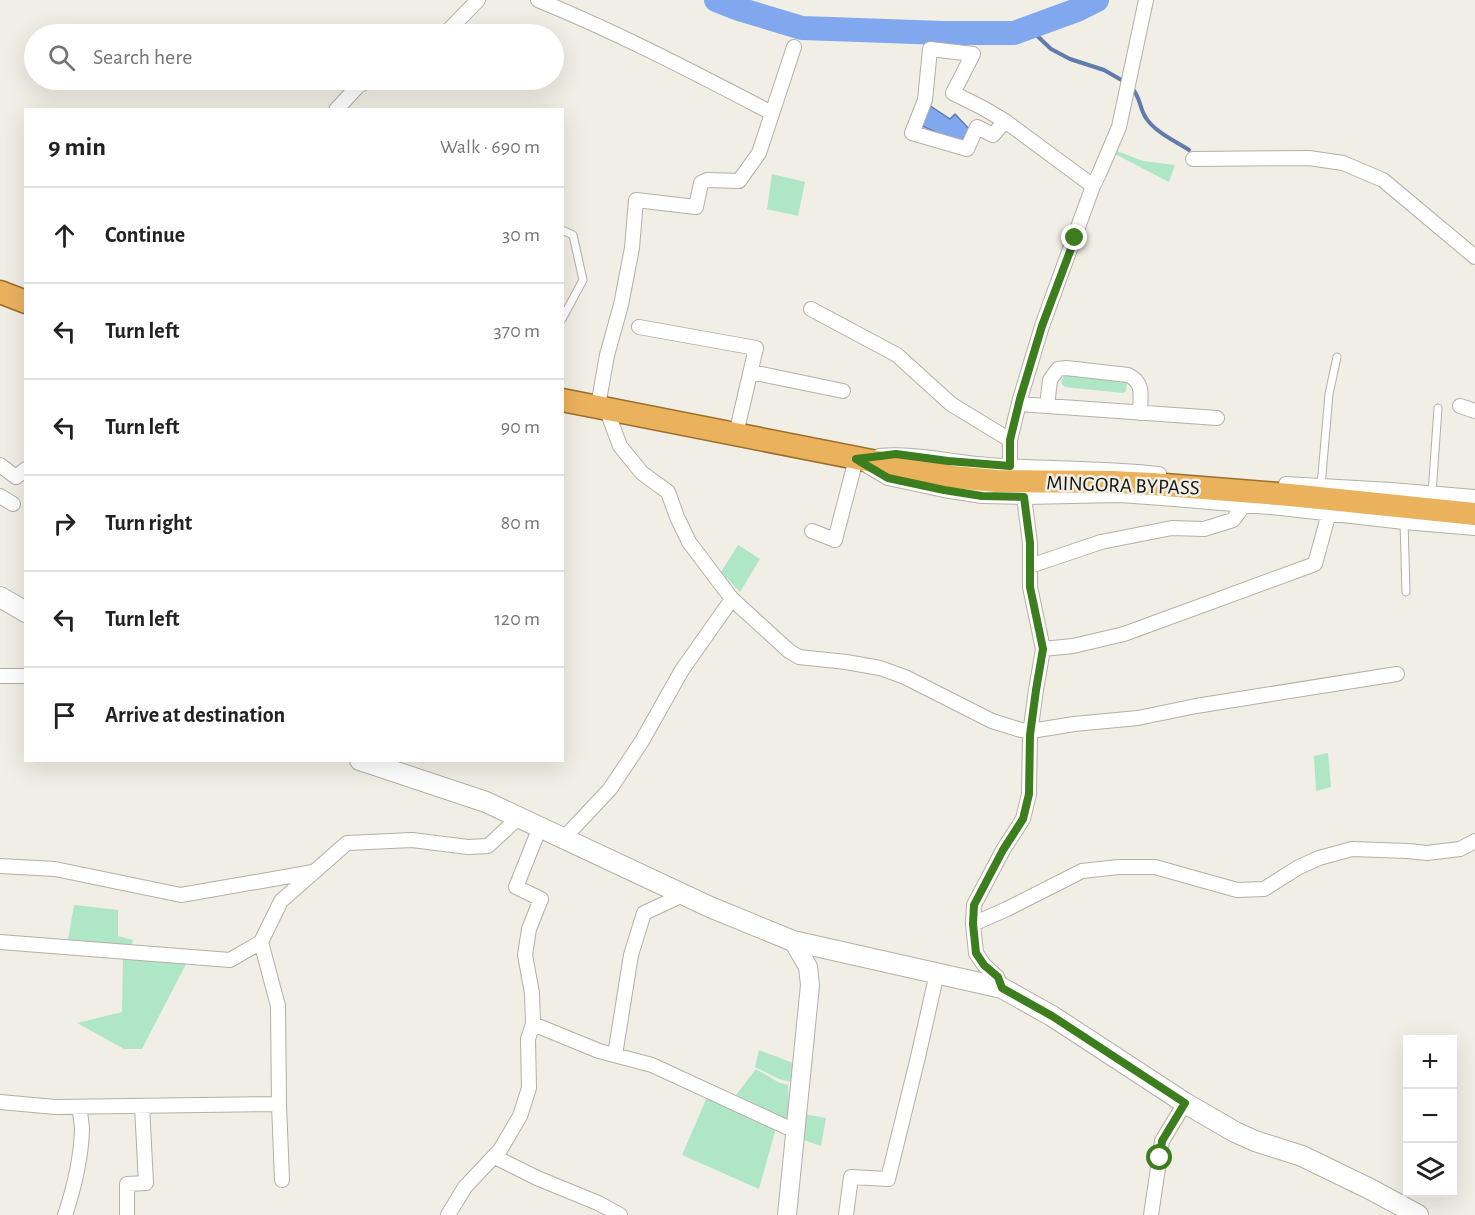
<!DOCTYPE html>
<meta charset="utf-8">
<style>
:root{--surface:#fff;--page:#f2f2f2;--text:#222;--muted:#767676;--line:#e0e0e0}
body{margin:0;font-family:"Alegreya Sans",sans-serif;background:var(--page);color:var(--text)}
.controls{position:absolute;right:18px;bottom:18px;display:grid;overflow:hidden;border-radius:0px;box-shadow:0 6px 24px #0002}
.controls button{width:54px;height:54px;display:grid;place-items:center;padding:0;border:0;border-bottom:2px solid var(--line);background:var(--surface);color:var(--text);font:30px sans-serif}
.stop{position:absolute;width:18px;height:18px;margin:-14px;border:4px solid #3c7d1d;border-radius:50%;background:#fff}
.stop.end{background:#3c7d1d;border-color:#fff;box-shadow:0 2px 6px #0008}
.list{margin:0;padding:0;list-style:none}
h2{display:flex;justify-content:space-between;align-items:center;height:78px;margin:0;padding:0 24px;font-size:26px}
h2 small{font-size:20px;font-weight:400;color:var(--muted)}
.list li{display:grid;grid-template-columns:39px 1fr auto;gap:18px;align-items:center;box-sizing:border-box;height:96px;padding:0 24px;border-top:2px solid var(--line)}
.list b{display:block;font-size:22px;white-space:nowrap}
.list em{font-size:20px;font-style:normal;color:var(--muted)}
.icon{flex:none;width:33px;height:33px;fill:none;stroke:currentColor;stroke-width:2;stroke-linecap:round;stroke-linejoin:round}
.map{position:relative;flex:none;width:1475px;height:1215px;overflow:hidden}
.search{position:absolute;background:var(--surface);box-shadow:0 6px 24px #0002;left:24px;top:24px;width:540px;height:66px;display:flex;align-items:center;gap:15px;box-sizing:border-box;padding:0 21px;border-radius:33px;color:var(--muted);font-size:22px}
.panel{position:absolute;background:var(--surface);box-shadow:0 6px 24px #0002;left:24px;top:108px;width:540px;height:654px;border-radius:0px}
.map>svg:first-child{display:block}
.green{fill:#aee6c6}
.water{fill:#81a7ee;stroke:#617bac;stroke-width:1.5}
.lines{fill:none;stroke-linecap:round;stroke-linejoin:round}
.stream{stroke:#617bac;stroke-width:4}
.river{stroke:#81a7ee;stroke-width:24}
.service-casing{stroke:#b2b0a7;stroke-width:9}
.minor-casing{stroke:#b2b0a7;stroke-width:16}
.tertiary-casing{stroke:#b2b0a7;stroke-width:20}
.secondary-casing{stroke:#b2b0a7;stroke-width:22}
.trunk-casing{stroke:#9d6e29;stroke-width:25}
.service{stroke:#fff;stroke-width:7}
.minor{stroke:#fff;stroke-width:14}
.tertiary{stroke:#fff;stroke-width:18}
.secondary{stroke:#fff;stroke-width:20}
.trunk{stroke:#ebb25e;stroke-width:22}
.route{stroke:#3c7d1d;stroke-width:8}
.labels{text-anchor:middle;stroke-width:5;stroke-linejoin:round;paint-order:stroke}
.street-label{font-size:21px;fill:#151512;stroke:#f1eee5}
</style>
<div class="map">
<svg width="1475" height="1215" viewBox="0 0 1475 1215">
<rect width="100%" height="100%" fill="#f1eee5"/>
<path class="green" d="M1114,150L1143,161L1175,165L1169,182L1113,153Z
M772,174L805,182L798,216L767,209Z
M1065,375L1124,381L1127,384L1126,391L1123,393L1065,387L1061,383L1063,378Z
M738,545L760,559L740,592L721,572Z
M1328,753L1331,787L1316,791L1314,756Z
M74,905L118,910V936L133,940L131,946L68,940Z
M123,958L186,964L142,1049H124L77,1023L122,1012Z
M759,1050L793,1063L792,1082L779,1079L755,1067Z
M756,1069L778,1082L788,1085L790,1122L736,1095Z
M708,1095L776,1128L759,1189L682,1155Z
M803,1114L826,1118L821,1146L798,1138Z"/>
<path class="water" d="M929,105L950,119L955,114L972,132L964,145L920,125Z"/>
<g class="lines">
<path class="stream" d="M1029,28L1051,49L1070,59L1104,70L1125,82
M1131,87C1141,97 1139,108 1146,118C1155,132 1175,141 1189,150"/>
<path class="river" d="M716,0L739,9L802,28L943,33H1014L1077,10L1097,0"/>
<defs>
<path id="service" d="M562,230L573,235L583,280L562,319
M1321,486L1329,394L1337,357
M1432,494L1438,408
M1404,522L1406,592"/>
<path id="minor" d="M538,0C619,33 695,73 772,113
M445,34L478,0
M336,110L358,86L369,80
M1005,121L983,108L953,93L973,54L930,49L925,100L912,133L967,149L977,127L993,135L1005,121L1093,186
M1193,159L1309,158L1343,163L1383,180L1475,257
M811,309L897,355L951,404L1010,440
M639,327L756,348L736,434
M751,372L843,391
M1019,404L1217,418
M598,406L607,355L621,305L632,248L636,200L696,207L701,183L707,180L739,181L759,153L794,47
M1047,406L1050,380L1058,369L1066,368L1128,375C1145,383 1140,396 1140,413
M1460,406L1475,411
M606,408L620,446L642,473L668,492L677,517L689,542L732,599L789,651L799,657L846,662L880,668L905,677L992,721L1021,730L1031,731L1074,724L1138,718L1196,706L1397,674
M879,456C914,452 953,463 989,465C1045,469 1102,468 1159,474
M0,465L16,477L26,469
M866,465L888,478L944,490L982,496L1024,497L1120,495L1162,498L1281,508L1404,522L1475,528
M1010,466V440L1020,399L1042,326L1093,186L1099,174L1119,127L1146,0
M1286,484L1391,490L1475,497
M0,496L13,504
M812,531L835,540L856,459
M1030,566L1101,542L1172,528L1204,529L1233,520L1244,505
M1043,649L1073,646L1124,634L1315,564L1329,513
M0,676H26
M563,839L610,789L642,741L682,670L732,599
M0,866L55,869L181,895L313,872
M973,924L1007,909L1082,871L1119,867H1155L1237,890L1264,889L1299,867L1319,858L1352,849L1408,851L1427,853L1460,849L1475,841
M0,942L230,960L261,942L281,901L347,843L412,840L468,847L488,846L518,818
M261,942L278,1006L279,1104L282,1180
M1002,988L997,977L984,965L976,953L973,924L974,905L1003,850L1023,819L1029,794L1030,734L1036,690L1043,649L1030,587V543L1024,497
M533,1024L599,1051L652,1065L795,1131
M615,1055L631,955L644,913L683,895
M0,1102L55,1107L279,1104
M495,1157L537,1178L598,1203L620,1215
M65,1215C74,1188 81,1159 82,1130C82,1123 80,1114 79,1107
M127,1215V1184L146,1183L142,1106
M448,1215L465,1187L500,1150L520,1116L529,1088L528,1039L533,1024L532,993L525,955L529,929L541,899L516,887L540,827
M846,1215L851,1177L888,1179L918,1057L937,973
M1151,1215L1162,1141L1185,1103"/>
<path id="tertiary" d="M787,1215L810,985L808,967L793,941"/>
<path id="secondary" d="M0,597L26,612
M360,760L486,802L710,907L793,941L1002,988L1052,1016L1185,1103L1235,1132L1255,1141L1302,1156L1370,1189L1418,1215"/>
<path id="trunk" d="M0,292L26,302
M562,400L953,477L997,481L1113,482L1152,484L1290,495L1475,514"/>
</defs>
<use href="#service" class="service-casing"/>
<use href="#minor" class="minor-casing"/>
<use href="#tertiary" class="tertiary-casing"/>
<use href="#secondary" class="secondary-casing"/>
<use href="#trunk" class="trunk-casing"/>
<use href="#service" class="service"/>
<use href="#minor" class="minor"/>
<use href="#tertiary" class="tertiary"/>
<use href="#secondary" class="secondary"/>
<use href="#trunk" class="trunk"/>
</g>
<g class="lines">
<path class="route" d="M1075,238L1042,326L1020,399L1010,440V466L948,461L896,454L856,459L888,478L944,490L982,496L1024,497L1030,543V587L1043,649L1036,690L1030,735L1029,794L1023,819L1003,850L974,905L973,924L976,953L984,965L998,977L1002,988L1052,1016L1185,1103L1162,1141L1160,1158"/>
</g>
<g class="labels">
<g class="street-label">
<text transform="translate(1123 485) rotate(2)" y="7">MINGORA BYPASS</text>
</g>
</g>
</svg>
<div class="controls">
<button>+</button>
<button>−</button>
<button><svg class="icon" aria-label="layers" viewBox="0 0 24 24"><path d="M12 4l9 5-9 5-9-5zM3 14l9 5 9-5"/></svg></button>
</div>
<div class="stop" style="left:1160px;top:1158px"></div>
<div class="stop end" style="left:1075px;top:238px"></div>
<div class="search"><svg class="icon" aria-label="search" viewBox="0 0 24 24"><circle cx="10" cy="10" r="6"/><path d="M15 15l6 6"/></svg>Search here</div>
<section class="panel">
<h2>9 min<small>Walk · 690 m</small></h2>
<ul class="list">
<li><svg class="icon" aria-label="ahead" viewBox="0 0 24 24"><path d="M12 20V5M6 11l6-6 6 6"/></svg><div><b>Continue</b></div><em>30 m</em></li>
<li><svg class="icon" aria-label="left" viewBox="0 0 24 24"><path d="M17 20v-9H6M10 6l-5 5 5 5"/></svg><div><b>Turn left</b></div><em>370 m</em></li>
<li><svg class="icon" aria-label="left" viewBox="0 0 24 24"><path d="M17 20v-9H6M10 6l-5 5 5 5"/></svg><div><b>Turn left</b></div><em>90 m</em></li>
<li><svg class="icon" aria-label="right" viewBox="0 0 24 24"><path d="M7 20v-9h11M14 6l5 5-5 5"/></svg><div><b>Turn right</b></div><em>80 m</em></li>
<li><svg class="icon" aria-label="left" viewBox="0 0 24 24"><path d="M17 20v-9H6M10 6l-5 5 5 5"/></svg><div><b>Turn left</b></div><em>120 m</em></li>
<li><svg class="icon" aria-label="arrive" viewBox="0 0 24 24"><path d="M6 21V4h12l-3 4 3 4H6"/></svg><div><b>Arrive at destination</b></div></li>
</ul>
</section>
</div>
